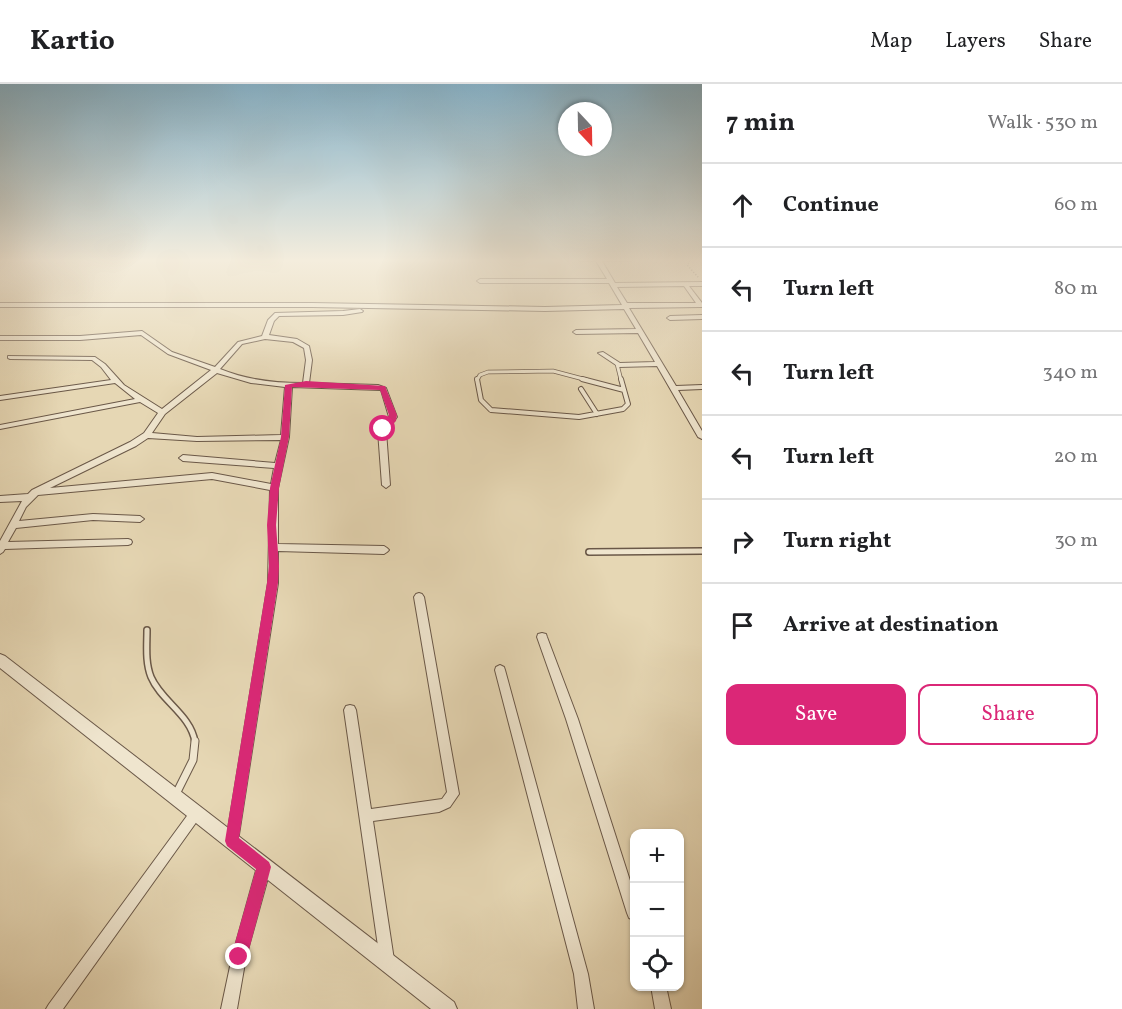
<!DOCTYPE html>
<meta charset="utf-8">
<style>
:root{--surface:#fff;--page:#f6f6f6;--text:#202124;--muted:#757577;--line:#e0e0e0;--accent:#db2777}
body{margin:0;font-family:Vollkorn,serif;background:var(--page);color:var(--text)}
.controls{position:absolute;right:18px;bottom:18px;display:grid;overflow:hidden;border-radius:12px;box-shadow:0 2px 4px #0004}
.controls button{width:54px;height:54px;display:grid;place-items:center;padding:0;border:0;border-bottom:2px solid var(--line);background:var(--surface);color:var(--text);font:30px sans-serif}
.compass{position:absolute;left:558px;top:18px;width:54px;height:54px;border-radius:50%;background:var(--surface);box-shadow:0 2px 4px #0004;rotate:158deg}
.stop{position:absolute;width:18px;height:18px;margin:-14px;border:4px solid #db2777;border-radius:50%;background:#fff}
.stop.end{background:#db2777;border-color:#fff;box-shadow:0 2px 6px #0008}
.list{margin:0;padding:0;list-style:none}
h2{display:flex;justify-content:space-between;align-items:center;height:78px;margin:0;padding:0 24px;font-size:26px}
h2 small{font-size:20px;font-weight:400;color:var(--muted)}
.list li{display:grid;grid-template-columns:39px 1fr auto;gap:18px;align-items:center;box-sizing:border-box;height:84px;padding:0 24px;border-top:2px solid var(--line)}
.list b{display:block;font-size:22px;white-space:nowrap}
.list em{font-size:20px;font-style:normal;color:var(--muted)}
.actions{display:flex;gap:12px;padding:18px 24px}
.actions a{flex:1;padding:14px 0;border:2px solid var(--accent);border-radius:12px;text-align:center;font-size:21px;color:var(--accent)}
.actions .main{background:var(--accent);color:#fff}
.icon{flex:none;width:33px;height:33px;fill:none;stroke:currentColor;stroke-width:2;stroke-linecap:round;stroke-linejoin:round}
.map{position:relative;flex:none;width:702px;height:925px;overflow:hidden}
header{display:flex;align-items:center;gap:36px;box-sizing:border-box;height:84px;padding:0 30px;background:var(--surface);border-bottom:2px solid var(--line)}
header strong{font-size:28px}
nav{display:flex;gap:33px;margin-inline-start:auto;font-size:21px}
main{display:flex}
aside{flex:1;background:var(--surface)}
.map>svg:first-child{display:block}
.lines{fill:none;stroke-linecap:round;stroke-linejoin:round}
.service-far3-casing{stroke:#6a5848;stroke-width:4.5}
.service-far2-casing{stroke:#6a5848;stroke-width:6}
.service-far1-casing{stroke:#6a5848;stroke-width:8}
.service-casing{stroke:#6a5848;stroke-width:9}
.minor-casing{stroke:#6a5848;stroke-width:2}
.tertiary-casing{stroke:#6a5848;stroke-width:2}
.path{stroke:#402e24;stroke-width:1.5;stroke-dasharray:1 2;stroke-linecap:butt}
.service-far3{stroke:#efe5ce;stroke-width:3}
.service-far2{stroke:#efe5ce;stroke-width:4}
.service-far1{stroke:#efe5ce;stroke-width:5}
.service{stroke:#efe5ce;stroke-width:7}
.minor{fill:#efe5ce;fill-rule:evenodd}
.tertiary{fill:#efe5ce;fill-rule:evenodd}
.route{fill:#db2777}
</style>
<header>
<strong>Kartio</strong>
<nav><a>Map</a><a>Layers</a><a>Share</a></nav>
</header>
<main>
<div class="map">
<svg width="702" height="925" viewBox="0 0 702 925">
<rect width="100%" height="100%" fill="#e6d7b4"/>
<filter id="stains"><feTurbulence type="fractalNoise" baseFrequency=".00333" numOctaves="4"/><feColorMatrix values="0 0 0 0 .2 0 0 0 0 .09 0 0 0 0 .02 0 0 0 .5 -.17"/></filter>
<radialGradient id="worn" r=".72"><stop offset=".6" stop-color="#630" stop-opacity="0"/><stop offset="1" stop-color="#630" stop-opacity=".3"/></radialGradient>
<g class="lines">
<defs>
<path id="service-far3" d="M617,280L621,296
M477,296L480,291L488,288L553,287L587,296"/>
<path id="service-far2" d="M477,295L481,316L491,326L579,333L623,325L628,320L621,295
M582,295L624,306
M581,305L597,330"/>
<path id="service-far1" d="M589,468L702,467
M147,546C147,561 145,578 151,593C161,617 191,631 195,658"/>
<path id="service" d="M176,710L193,676L195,657"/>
<path id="minor" d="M578,175H633L631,177H602L615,199L702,198V202H689L702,219V223L629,224L676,302L702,301V305L678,306L702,347V355L698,353L657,282L619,283L598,269L603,268L620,279L655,278L638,249L576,250L573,248L576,246L636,245L624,225L545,227L312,223H0V219H312L545,223L622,221L609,199H480L477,197L480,195H607L596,177H580ZM684,202L696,219H627L617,203Z
M360,225L363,227L362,228L343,231L279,232L274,237L269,251L297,255L309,262L312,276L309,299L378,301L386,304L397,333L386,347L390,401L386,404L382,401L378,347L389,333L381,306L292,303L289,353L278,404V460L384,462L387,464L389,466L387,468L384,470L278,467V499L238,757L237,762L232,763L227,762L226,757L268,499L270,406L212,395L38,411L26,423L19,437L93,430L140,432L144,435L140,438L93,436L16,444L8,458L128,455L131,456L132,458L131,460L128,461L5,465L3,468L0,470V457L22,417L0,418V412L28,410L32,406L130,358L144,349L158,329L140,318L0,345V341L135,315L115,299L0,316V312L111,296L101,283L92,276L10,275L8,274V272L95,273L105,280L124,301L162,325L211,286L168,270L141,251L80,256H0V252H80L142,247L172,268L215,283L238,258L262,252L268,236L275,229L343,227ZM265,255L293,258L304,264L306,276L303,299C274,299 247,296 220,285L242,260ZM217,289L251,299L285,303L281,351L197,353L152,349L165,330ZM148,354L197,357L281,356L275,379L183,371L179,374L183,377L274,384L271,400L212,389L50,404L136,362Z
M702,231V235L670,236L667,234L670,232Z
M419,509L422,510L424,513L459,710L450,723L439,728L373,737L394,876L392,881L387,883L382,881L380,876L344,626L346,622L350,621L354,622L356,626L371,725L442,715L447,708L414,513L416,510Z
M542,549L546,550L547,553L578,635L634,809V836L629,834L627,829L566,635L537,553L538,550Z
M500,581L504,583L505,586L588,890L594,925H578L574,890L495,586L496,583Z
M196,723L200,725L202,729L200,733L63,925H46L49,920L192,725Z
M264,776L269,778L271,783L246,873L237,925H221L232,873L257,783L259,778Z
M651,902H666L671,925H655Z"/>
<path id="tertiary" d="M0,570L5,572L454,918L457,925H431L0,584Z"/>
</defs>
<use href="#service-far3" class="service-far3-casing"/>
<use href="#service-far2" class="service-far2-casing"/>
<use href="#service-far1" class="service-far1-casing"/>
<use href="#service" class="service-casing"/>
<use href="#minor" class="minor-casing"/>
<use href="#tertiary" class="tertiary-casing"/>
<path class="path" d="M687,175L690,178L687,181L698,193"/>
<use href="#service-far3" class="service-far3"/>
<use href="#service-far2" class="service-far2"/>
<use href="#service-far1" class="service-far1"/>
<use href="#service" class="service"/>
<use href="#minor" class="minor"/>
<use href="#tertiary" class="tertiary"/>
</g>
<linearGradient id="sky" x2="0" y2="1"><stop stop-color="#87b6cf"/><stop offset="0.58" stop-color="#f4eddd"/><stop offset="1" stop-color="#f4eddd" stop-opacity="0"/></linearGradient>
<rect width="702" height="304" fill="url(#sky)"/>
<path class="route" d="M306,297L385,302L397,331L396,337L386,347H380L379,345L389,331L380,306L292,303L289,353L279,404L276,441L279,482L278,499L239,754L269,778L271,783L247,873L245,878L239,880L234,878L231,873L256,785L227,762L225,757L267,499L269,482L267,441L270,404L281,353L285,301Z"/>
<rect width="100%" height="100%" filter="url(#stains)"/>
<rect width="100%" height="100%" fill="url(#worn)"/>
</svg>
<div class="controls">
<button>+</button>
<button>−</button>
<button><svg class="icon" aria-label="locate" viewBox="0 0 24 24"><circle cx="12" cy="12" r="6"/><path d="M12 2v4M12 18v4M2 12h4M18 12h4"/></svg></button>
</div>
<svg class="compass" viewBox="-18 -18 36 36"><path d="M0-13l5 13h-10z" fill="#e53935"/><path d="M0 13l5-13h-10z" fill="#757577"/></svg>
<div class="stop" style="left:383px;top:345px"></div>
<div class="stop end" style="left:239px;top:873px"></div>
</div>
<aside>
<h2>7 min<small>Walk · 530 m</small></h2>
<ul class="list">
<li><svg class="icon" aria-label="ahead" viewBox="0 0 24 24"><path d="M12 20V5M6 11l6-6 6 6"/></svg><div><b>Continue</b></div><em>60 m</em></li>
<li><svg class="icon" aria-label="left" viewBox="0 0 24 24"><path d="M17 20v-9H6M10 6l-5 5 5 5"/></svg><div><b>Turn left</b></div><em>80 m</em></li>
<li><svg class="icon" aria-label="left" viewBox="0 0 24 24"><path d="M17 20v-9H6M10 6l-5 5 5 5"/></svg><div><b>Turn left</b></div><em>340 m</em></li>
<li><svg class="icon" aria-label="left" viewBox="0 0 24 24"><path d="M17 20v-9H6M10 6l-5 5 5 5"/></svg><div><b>Turn left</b></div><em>20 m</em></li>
<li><svg class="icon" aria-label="right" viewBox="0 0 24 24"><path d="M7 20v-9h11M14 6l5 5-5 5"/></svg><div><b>Turn right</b></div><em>30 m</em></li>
<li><svg class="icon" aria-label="arrive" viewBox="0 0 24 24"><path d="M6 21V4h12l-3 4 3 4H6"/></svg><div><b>Arrive at destination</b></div></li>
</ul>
<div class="actions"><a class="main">Save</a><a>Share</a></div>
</aside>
</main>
